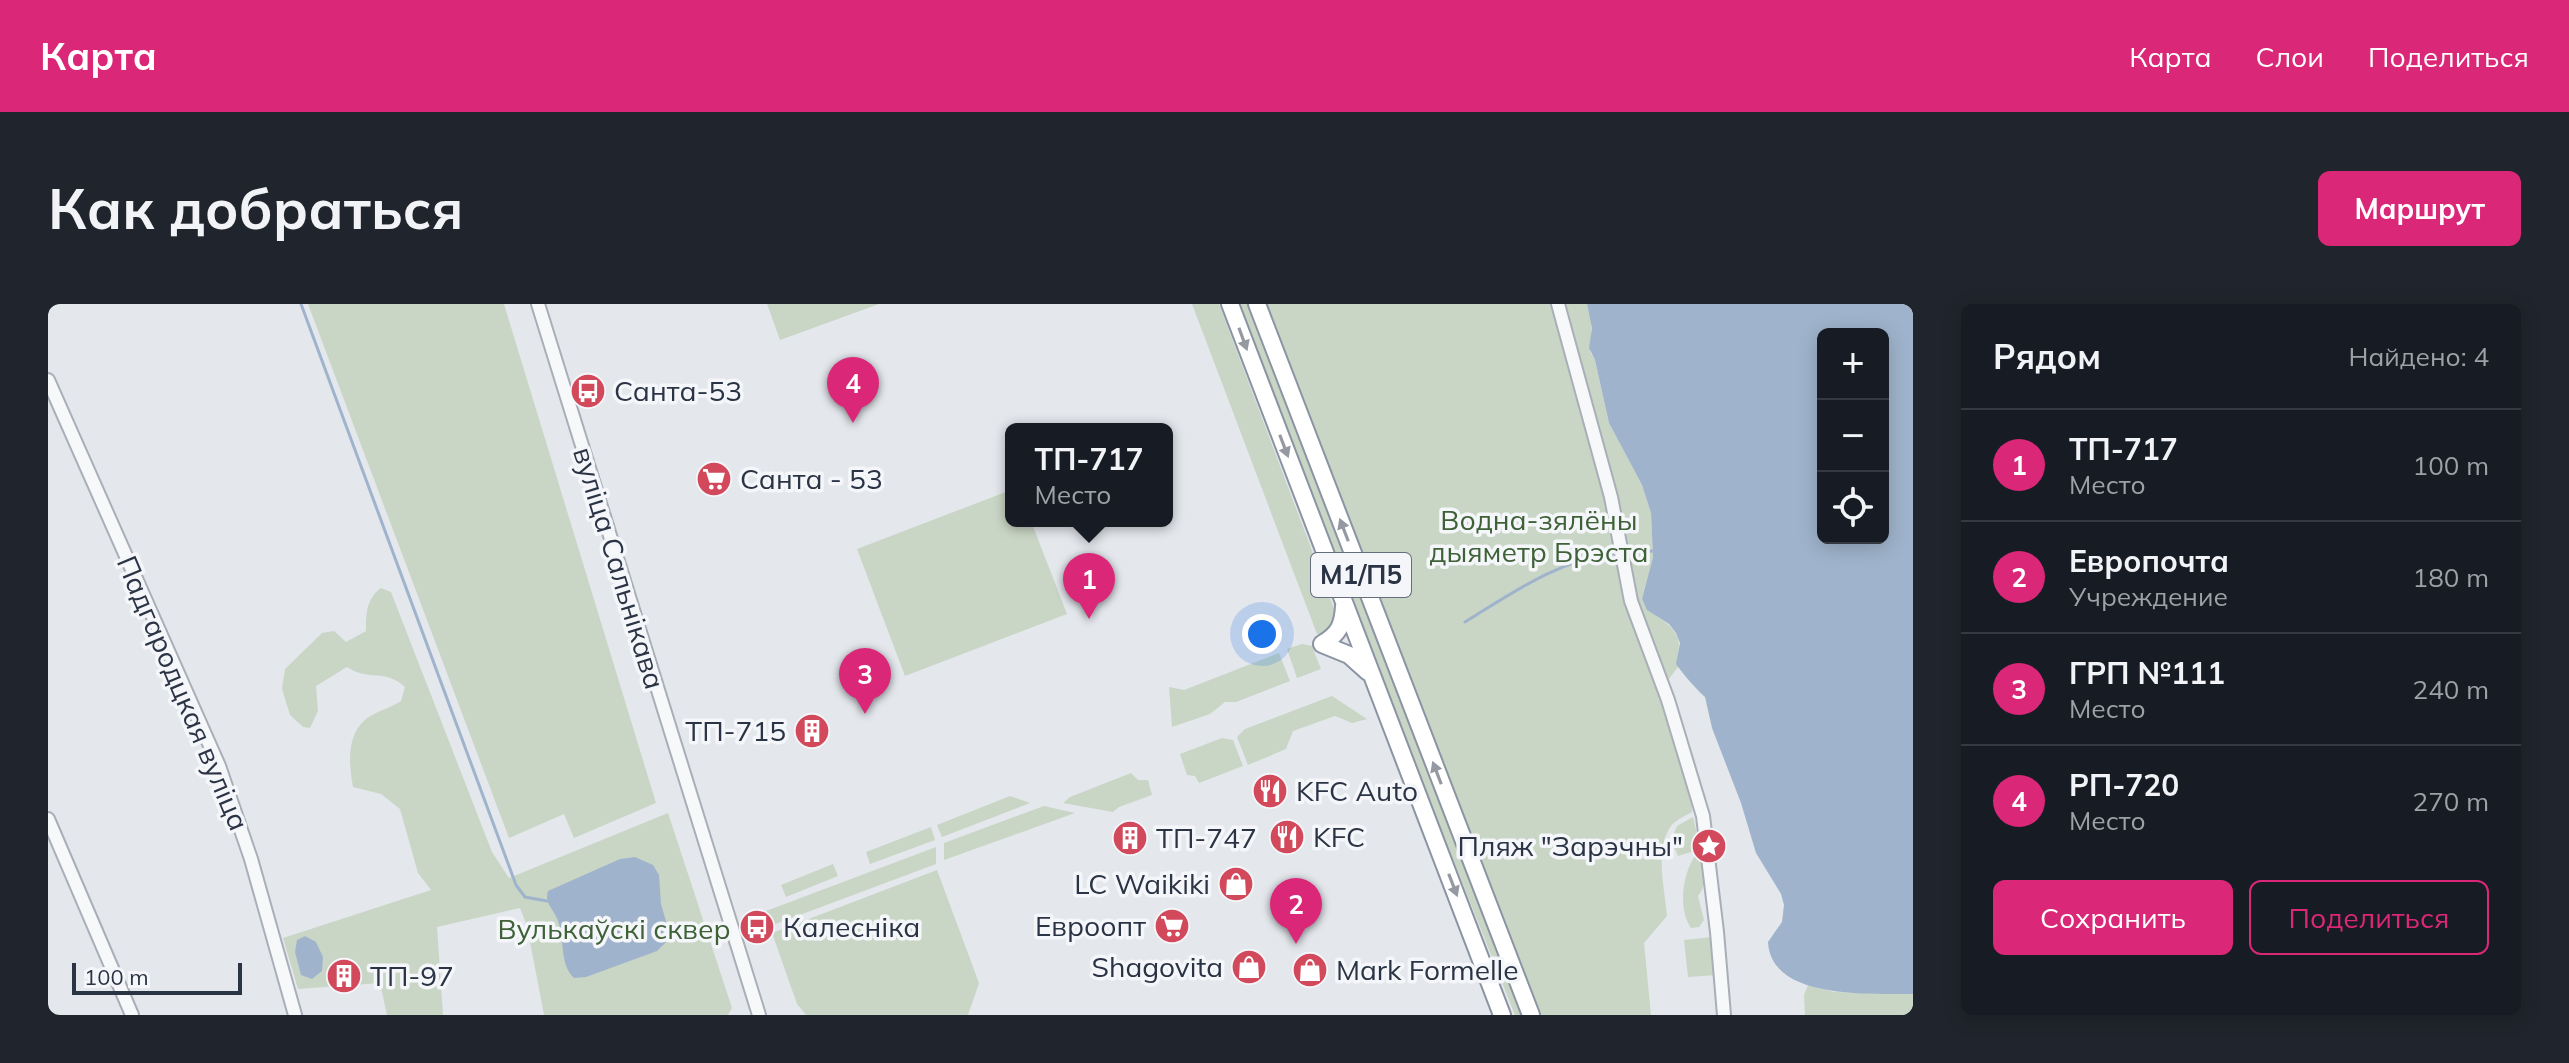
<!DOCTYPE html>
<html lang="ru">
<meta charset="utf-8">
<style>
:root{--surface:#171b24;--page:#20242c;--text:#f1f3f6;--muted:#9ea1a6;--line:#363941;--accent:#db2777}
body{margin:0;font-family:Mulish,sans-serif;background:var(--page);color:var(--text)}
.controls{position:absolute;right:24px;top:24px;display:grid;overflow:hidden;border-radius:12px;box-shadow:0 4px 20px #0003}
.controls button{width:72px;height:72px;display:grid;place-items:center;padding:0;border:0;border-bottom:2px solid var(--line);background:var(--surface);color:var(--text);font:40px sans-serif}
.scale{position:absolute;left:24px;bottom:20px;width:170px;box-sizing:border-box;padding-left:8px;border:4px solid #2b3445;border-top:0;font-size:22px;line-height:28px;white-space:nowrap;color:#2b3445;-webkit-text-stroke:6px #f4f6f9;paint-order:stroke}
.you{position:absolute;left:1214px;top:330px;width:28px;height:28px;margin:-20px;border:6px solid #fff;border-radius:50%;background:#1a73e8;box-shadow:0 0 0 12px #1a73e833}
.badge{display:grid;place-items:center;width:52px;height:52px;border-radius:50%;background:var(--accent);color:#fff;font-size:26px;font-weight:700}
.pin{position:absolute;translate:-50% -66px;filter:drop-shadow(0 2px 4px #0008)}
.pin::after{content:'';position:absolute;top:42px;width:28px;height:24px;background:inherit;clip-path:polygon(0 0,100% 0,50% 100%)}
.popup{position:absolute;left:957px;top:119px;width:168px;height:104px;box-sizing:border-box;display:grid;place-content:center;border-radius:12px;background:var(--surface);filter:drop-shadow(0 2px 6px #0005);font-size:26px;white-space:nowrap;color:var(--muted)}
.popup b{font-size:30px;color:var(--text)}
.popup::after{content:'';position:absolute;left:50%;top:100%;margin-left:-16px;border:16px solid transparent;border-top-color:var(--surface)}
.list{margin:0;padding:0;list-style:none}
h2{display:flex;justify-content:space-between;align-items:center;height:104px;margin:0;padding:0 32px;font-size:34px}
h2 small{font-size:26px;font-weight:400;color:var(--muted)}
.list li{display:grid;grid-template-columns:52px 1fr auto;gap:24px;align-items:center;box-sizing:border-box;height:112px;padding:0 32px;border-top:2px solid var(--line)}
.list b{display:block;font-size:30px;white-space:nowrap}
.list p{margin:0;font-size:26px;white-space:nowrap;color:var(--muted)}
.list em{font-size:26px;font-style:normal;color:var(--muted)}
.actions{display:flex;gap:16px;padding:24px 32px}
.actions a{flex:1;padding:18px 0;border:2px solid var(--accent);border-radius:12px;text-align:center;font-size:28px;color:var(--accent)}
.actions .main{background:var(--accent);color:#fff}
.icon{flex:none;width:44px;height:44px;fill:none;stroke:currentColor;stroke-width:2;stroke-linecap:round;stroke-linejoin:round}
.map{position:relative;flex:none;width:1865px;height:711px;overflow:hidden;border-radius:12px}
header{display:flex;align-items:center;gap:48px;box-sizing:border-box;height:112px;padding:0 40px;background:var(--accent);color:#fff}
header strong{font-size:38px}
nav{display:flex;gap:44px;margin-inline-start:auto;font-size:28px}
.intro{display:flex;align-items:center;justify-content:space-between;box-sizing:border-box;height:192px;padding:0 48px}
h1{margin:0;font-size:56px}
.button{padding:20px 36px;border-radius:12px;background:var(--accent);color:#fff;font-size:28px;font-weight:700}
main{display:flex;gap:48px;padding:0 48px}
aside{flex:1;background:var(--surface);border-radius:12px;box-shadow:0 4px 20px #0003}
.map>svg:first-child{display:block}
.green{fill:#c9d6c5}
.water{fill:#9fb4cc;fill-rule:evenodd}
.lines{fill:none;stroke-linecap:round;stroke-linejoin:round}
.stream{stroke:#9fb4cc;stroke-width:3}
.minor-casing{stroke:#a9aeb7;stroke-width:16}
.highway-casing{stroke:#8b94a3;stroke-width:20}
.minor{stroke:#f7f8fa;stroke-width:12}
.highway{stroke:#fff;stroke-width:16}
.oneway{fill:#959aa2}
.labels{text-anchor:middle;stroke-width:7;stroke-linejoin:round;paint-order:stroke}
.shield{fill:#f4f6f9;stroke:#676e7b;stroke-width:2}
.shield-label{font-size:26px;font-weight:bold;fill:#2b3445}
.poi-label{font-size:28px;fill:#2b3445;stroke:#f4f6f9;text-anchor:start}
.park-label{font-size:28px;fill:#3f6138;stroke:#f4f6f9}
.street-label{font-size:28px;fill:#2b3445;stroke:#f4f6f9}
</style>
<header>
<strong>Карта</strong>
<nav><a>Карта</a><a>Слои</a><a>Поделиться</a></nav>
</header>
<div class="intro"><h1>Как добраться</h1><a class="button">Маршрут</a></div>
<main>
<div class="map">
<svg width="1865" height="711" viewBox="0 0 1865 711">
<rect width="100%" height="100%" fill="#e4e7ec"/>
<path class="green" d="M260,0H456L608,499L526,534L516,510L461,534Z
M719,0H831L732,36Z
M1144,0H1171L1288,310L1284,326L1276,332L1269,330Z
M1191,0H1200L1474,711H1467L1360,442Z
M1213,0H1539L1544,18L1542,48L1547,56L1561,119L1594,181L1603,209L1605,253L1594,295C1600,312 1621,315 1629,332C1634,343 1627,352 1630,363L1615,383L1612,392L1644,498V508C1637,512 1628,516 1623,522C1606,546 1617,585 1619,612L1596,639L1603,711H1492Z
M963,186V217H983L1019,310L857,372L809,245Z
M333,284L343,288L444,548L461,574L620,509L684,704L680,711H496L479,622L472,604L389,623L395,711H339L332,679L250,685L235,634L383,586L370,569L352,505L333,490L305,483C301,461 298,431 318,415C327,408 342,404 353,397L357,383C336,364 322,378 299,363L268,382L270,407L262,424L255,423L242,411L234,385L237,365L274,329L286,327L298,338L318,327C318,310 318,295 333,284Z
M1254,340L1264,342L1273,365L1249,374L1239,345Z
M1231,349L1242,377L1188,398H1177L1162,410L1124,423L1121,383L1136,386Z
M1284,392L1319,415L1304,419L1287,412L1245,427L1238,445L1200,461L1189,433L1197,425Z
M1174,434L1185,436L1195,462L1151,479L1147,472L1139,471L1132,450Z
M1083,469L1090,476H1100L1104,491L1071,503L1065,508L1015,499L1022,493Z
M962,492L982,499L894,533L889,521Z
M996,502L1027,509L896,556V539Z
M1645,513L1651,538L1643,548L1630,552L1623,536L1629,522Z
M883,523L887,536L822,560L818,548Z
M888,543V560L717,624L710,610Z
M1649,549L1654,551C1658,566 1660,579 1650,592L1656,616L1651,623L1643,624C1629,604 1635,567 1649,549Z
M785,560L790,572L738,593L733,581Z
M889,566L931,679L920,711H758L749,700L724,629Z
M1665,633L1669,671L1640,673L1636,636Z
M1760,681L1786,688L1865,690V711H1757L1756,691Z"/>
<path class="water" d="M1539,0H1865V690C1825,689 1723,697 1720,638L1734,618L1736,601L1733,590L1708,549L1693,499L1664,424L1657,393C1647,384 1636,371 1628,360L1632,339L1628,329L1621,320L1599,306L1594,295L1605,253L1603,209L1594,181L1561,119L1547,56L1541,44L1544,24ZM1775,30H1835V234H1775Z
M587,553L605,561L611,571L613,600L620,624L618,638L609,647L538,673L526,674C511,660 517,635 510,617C506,605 496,600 500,587L572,555Z
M257,632L268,638L275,653L274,667L264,675L253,671L247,648L249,636Z"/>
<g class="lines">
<path class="stream" d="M253,0L468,581L477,593L499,597
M1576,249L1605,247
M1417,318C1466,288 1510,256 1568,249"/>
<defs>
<path id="minor" d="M490,0L711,711
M1510,0L1563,193L1583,297L1620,396L1655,512L1669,628L1676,711
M0,76L171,462L203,555L247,711
M0,515L84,711"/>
<path id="highway" d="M1182,0L1454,711
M1209,0L1483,711
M1274,340L1301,351L1320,368
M1274,340C1291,330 1295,321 1296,302"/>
</defs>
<use href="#minor" class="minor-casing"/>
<use href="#highway" class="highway-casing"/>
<use href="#minor" class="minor"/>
<use href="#highway" class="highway"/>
</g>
<defs><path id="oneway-solid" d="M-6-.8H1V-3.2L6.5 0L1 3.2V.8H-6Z" transform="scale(2)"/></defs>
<g class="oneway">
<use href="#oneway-solid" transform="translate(1195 35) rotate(70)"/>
<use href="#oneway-solid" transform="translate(1236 142) rotate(69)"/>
<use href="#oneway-solid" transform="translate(1296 226) rotate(-111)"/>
<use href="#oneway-solid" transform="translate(1389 469) rotate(-111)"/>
<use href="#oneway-solid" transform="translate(1405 581) rotate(69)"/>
</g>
<defs>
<symbol id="bus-disc" viewBox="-11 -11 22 22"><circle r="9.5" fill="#d1495b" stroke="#f4f6f9"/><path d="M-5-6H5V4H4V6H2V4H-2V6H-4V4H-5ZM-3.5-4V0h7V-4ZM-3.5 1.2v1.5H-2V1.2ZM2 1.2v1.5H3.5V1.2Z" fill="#fff"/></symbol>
<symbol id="supermarket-disc" viewBox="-11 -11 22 22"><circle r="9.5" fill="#d1495b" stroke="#f4f6f9"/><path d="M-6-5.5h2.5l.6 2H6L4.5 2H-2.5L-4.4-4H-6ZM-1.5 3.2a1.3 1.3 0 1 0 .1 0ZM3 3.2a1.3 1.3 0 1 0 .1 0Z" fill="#fff"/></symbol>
<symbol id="building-disc" viewBox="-11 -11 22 22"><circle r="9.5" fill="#d1495b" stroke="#f4f6f9"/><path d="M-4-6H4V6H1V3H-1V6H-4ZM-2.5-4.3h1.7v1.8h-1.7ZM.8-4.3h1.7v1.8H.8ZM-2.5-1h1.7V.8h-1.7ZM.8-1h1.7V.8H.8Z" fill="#fff"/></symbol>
<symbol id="restaurant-disc" viewBox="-11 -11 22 22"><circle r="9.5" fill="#d1495b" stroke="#f4f6f9"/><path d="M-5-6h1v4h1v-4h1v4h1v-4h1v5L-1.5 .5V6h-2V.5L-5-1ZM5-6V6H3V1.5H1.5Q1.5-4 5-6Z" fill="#fff"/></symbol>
<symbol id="sight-disc" viewBox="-11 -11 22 22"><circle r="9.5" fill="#d1495b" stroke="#f4f6f9"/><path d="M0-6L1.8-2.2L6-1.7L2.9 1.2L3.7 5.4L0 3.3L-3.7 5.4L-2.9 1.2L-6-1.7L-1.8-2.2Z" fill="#fff"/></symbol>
<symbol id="shop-disc" viewBox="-11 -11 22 22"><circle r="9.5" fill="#d1495b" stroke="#f4f6f9"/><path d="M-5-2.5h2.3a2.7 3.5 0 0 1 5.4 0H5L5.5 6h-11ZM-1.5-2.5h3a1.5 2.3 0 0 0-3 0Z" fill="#fff"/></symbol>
</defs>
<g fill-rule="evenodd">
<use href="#bus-disc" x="520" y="67" width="40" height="40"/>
<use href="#supermarket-disc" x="646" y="155" width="40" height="40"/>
<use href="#building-disc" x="744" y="407" width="40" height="40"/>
<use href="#restaurant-disc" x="1202" y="467" width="40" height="40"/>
<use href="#restaurant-disc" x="1219" y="513" width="40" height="40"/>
<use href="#building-disc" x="1062" y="514" width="40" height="40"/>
<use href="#sight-disc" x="1641" y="522" width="40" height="40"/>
<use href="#shop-disc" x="1168" y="560" width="40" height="40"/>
<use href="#supermarket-disc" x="1104" y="602" width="40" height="40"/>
<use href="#bus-disc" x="689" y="603" width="40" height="40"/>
<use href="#shop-disc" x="1181" y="643" width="40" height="40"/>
<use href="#shop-disc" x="1242" y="646" width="40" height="40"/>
<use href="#building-disc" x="276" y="652" width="40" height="40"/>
</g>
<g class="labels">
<rect class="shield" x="1263" y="249" width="100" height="44" rx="6"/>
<g class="shield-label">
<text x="1313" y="280">М1/П5</text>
</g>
<g class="poi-label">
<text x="566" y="97">Санта-53</text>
<text x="692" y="185">Санта - 53</text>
<text x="738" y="437" text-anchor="end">ТП-715</text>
<text x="1248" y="497">KFC Auto</text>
<text x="1265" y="543">KFC</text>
<text x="1108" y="544">ТП-747</text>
<text x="1635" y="552" text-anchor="end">Пляж "Зарэчны"</text>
<text x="1162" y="590" text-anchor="end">LC Waikiki</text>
<text x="1098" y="632" text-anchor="end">Евроопт</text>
<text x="735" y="633">Калесніка</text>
<text x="1175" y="673" text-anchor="end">Shagovita</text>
<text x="1288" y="676">Mark Formelle</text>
<text x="322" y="682">ТП-97</text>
</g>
<g class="park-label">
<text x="1491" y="226">Водна-зялёны<tspan x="1491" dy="32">дыяметр Брэста</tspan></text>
<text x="566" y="635">Вулькаўскі сквер</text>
</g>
<g class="street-label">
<text transform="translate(571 264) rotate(73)" y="10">вуліца Сальнікава</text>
<text transform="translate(135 389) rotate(67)" y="10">Падгародцкая вуліца</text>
</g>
</g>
</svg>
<div class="controls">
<button>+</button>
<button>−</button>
<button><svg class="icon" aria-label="locate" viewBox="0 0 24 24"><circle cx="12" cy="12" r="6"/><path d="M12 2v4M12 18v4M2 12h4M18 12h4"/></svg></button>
</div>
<div class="scale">100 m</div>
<div class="you"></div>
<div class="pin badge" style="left:1041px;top:315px">1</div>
<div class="popup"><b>ТП-717</b>Место</div>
<div class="pin badge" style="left:1248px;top:640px">2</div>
<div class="pin badge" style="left:817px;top:410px">3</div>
<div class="pin badge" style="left:805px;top:119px">4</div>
</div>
<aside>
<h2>Рядом<small>Найдено: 4</small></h2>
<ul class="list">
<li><span class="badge">1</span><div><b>ТП-717</b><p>Место</p></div><em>100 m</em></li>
<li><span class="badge">2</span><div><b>Европочта</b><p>Учреждение</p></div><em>180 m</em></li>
<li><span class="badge">3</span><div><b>ГРП №111</b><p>Место</p></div><em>240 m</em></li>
<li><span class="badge">4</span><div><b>РП-720</b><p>Место</p></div><em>270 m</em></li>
</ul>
<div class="actions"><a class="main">Сохранить</a><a>Поделиться</a></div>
</aside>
</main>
